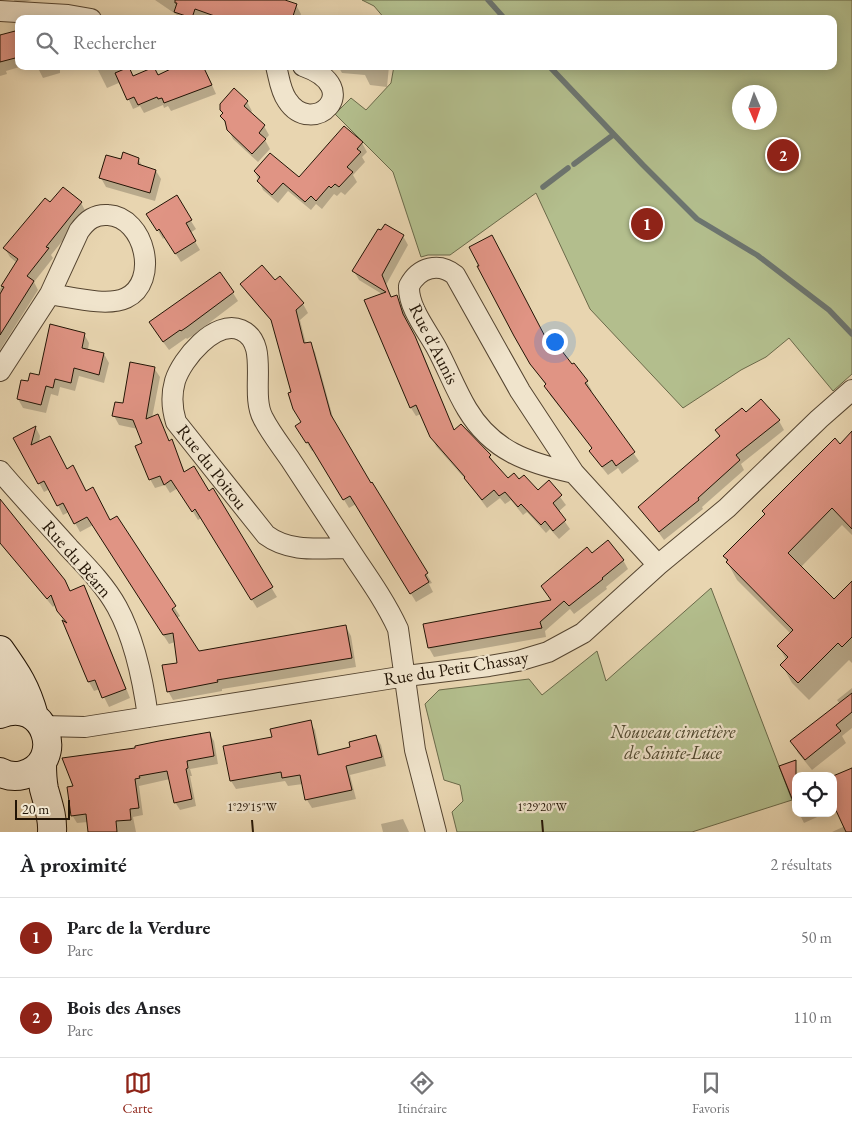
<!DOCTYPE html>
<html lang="fr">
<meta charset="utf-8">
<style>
:root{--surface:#fff;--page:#f6f6f6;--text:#202124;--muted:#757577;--line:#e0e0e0;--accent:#8f2418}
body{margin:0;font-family:"EB Garamond",serif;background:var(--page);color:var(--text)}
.controls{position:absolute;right:15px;bottom:15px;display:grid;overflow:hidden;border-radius:10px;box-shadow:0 2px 12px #0003}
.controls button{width:45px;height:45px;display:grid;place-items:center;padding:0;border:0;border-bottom:1px solid var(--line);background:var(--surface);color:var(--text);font:25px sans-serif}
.compass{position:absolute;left:732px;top:85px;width:45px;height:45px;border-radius:50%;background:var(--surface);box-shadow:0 2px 12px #0003;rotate:178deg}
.scale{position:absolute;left:15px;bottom:12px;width:55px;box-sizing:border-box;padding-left:5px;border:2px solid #221405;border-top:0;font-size:14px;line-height:18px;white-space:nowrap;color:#221405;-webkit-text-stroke:4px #f0e4cc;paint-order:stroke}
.you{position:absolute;left:554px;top:341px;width:18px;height:18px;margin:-12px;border:4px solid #fff;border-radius:50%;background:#1a73e8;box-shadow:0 0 0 8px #1a73e833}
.badge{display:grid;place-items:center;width:32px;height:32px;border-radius:50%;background:var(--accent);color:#fff;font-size:16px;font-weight:700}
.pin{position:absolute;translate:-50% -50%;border:2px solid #fff;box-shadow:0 1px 5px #0006}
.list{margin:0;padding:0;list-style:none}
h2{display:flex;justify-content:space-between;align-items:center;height:65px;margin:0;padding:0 20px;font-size:21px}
h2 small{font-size:16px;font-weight:400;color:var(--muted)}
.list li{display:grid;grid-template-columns:32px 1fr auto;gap:15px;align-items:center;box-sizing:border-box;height:80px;padding:0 20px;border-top:1px solid var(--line)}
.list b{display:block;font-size:19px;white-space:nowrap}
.list p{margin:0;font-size:16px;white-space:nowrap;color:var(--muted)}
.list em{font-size:16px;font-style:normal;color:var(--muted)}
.icon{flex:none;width:28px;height:28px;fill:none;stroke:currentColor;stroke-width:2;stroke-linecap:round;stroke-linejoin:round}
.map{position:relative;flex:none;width:852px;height:832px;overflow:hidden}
.search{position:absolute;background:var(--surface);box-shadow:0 2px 12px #0003;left:15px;right:15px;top:15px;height:55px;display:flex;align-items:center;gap:12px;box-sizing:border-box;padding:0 18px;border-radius:10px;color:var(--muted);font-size:19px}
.sheet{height:225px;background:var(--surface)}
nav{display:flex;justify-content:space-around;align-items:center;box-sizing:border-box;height:70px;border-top:1px solid var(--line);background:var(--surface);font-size:14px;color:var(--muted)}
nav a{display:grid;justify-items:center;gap:2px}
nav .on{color:var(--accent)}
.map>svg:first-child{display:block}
.green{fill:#b3be8d;stroke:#6a6949;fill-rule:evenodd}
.shadow{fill:#0003}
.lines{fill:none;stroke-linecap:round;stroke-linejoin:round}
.stream{stroke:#6c7570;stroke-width:5.5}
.building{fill:#e09484;stroke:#221405}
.street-casing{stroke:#544430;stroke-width:22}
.secondary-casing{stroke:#221405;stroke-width:30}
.street{stroke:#f0e4cc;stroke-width:20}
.secondary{stroke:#f0e4cc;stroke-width:28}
.ticks{fill:none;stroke:#221405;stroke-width:2}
.labels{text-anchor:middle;stroke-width:4.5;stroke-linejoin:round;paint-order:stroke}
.street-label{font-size:18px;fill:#221405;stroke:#f0e4cc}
.park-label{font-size:18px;font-style:italic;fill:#4e472e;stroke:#f0e4cc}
.ticks-label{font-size:12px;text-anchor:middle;fill:#221405;stroke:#f0e4cc;stroke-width:4.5;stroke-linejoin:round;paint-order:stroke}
</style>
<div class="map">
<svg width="852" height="832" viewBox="0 0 852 832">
<rect width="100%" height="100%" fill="#e8d5b0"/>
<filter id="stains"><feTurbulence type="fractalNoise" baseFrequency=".004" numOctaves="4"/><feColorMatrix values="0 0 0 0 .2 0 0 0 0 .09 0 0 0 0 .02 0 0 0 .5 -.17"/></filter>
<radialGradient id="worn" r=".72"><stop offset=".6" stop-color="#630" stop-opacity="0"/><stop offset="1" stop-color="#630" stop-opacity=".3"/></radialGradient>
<path class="green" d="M362,0H852V374L833,391L789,338L766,357L741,370L683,408L590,309L536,193L450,255H428L421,257L393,172L335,114L351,98L366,110L391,83L394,66H833V19H385L374,6ZM740,92H770V122H740Z
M711,588L792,800L692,832H457L452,812L463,801L460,785L444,780L425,704L439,690L529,679L542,695L597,651L606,681Z"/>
<path class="shadow" d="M14,0H32L16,4Z
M155,0H281L296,5L301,14L300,19H179L177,15Z
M19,31V66H23L6,71L7,74L0,76V37Z
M37,66H65L60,68V73L43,78Z
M96,66H128L133,77L208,76L216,94L171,111L168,106L164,108L163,105L144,113L140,106L133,109L121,82L107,88Z
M338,66H389L387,87L370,85L365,75L342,73Z
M247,102L252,111L250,113L264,126L269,135L265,140L270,149L258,162L233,139L222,117L224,114L221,110Z
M362,143L367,152L362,157L365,162L353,175L357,182L345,195L341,192L337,196L334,194L322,209L316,204L311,210L288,191L278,203L263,190L255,172L299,179Z
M138,159L143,167L156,171L161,179L155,201L106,187L101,178L121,161Z
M63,188L81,203L86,212L51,255L53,258L34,282L38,290L0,350V289L17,263L10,257L5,249L50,204Z
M176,197L196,229L190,233L200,250L181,262L165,237L163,239L153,223Z
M386,226L403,236L408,245L386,285L392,299L396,297L402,306L408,324L420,346L454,431L490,456L495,465L508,480L519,481L538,492L549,482L566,505L558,512L570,529L559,539L550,529L546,533L527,512L523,515L511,500L505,504L500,498L487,508L466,480L436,446L421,414L416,416L411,408L382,294L359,280L354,271Z
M275,282L303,304L308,313L300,320L306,344L310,343L315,352L335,425L370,485L372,484L432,583L429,584L433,592L416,602L356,504L349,508L314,450L312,451L302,435V423L274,324L247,293L242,284Z
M233,293L238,301L192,336L187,339L186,338L169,350L155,331Z
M84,334L89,343L88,350L104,354L109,363L104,383L79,376L75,391L60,387L58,396L51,394L46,413L23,408L18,399L29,382L40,377Z
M550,348L571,366L574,364L587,382L592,391L590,392L639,461L622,474L618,468L608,475L596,460L591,451L593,449L550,395L546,385L531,364Z
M154,368L160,377L152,418L169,442L171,441L185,473L209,492L212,490L277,597L257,608L201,518L198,520L178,488L170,493L165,485L155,488L150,479L144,442L138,429L119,425L114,416Z
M761,401L779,421L784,430L741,464L744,470L702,507L703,509L664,540L640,507L720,437L716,431L746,414Z
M36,428L40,436L39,443L86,492L174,607L180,616L177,618L198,652L346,627L351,636L356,667L222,689V691L173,700L168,691L178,664L175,642L169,644L93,525L80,532L69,512L63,515L50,489L44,492L15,438Z
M852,445V535L842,525L801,567L834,600L852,583V663L849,660L809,700L792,683L782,665L787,661L779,647L791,634L737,580L724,556L766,515L764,512L840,446Z
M0,501L64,581L71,592L84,587L89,596L130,698L109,707L100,689L94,691L89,682L66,624L56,604L53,607L0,542Z
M592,554L623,560L628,569L606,587L607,589L574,614L570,609L545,631L546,637L434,657L429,648L552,601Z
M852,688V728L842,736L846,743L812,770L798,753L792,742L840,704L837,700Z
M310,722L315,730L320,755L351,748L376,737L381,745L386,766L350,775L356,799L312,808L307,800L303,784L288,786L285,781L236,789L231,781L273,738Z
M209,733L214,741L218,764L190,769L192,776H190L196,806L180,810L175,802L170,779L139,786L143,815L133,817L136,832H89L88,822L77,823L72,815L75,787L137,749Z
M852,767V832H832L845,826L837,809L833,810V778L844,773Z
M799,813H826L804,823Z
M403,819L409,832H383L381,824Z"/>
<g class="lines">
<path class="stream" d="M488,0L505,19
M549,66L643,165L697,219L757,255L829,310L852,334
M574,164L613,135
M543,187L568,168"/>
</g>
<path class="building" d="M175,0H285L297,4L292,19H223L195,9L192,18L174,12L177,3H175Z
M19,30V57L0,62V35Z
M177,66H203L212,85L164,103L162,98L158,99L157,97L138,105L134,97L127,100L115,73L129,67L133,76L154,67L158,75Z
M234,88L248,101L244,106L265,125L259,133L266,139L252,154L227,130L225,121L220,116L223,113L220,110V104Z
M344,126L363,142L357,149L361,152L347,167L353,172L339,187L335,184L331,188L329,186L316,201L311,196L305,202L283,183L272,195L257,181L260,177L254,171L270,153L299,177Z
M123,152L139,158L138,164L156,170L150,193L99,178L106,155L121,159Z
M63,187L82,202L46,247L49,248L27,276L34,281L0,335V294L4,287L1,286L18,259L3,248L45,198L50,202Z
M177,195L192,220L186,223L196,241L175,254L159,229L157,231L146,214Z
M385,224L404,235L382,275L391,297L397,295L403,314L415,336L454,430L461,424L491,455L489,457L508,478L514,473L519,479L524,475L538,490L549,480L562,495L553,503L566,520L553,531L545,521L541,525L521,504L518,507L505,492L499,496L494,490L482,500L464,478L465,477L430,437L416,405L410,408L364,300L386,292L352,271L378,229L381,230Z
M492,235L550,346L555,342L572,364L574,363L588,381L585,383L635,452L616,466L612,460L602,467L589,451L592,448L544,386L546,384L530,364L514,336L477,266H479L469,247Z
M262,265L275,280L280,276L304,303L296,310L304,343L311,342L331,415L371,483L372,482L428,573L425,575L429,582L410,594L350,496L343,500L308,442L306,443L295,426L301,422L293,409L288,393L291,392L271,320L240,284Z
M220,272L234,292L187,327L181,331L180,330L163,342L149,322Z
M50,324L85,333L82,348L104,353L99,375L74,368L71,383L55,379L53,388L46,386L41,405L17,399L21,380L28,381L30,373L39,375Z
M130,362L155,367L146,419L158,414L169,441L172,439L184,472L194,466L209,491L213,488L273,587L251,600L195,509L192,512L171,480L164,485L160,476L149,480L135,446L142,443L133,420L112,416L115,402L123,403Z
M761,399L780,420L736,455L740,460L698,498L699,500L659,532L638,507L720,436L715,430L742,408L746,412Z
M36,426L31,445L50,436L67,469L73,465L86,491L93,487L110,520L117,516L176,606L172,609L199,651L346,625L352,658L217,680L218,682L167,692L162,665L177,663L173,633L163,635L87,517L74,524L63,503L57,506L44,481L38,484L13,438Z
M852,431V529L832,508L788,553L834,599L852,581V637L842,647L838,643L798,683L780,665L788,657L777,646L793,630L726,562L728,560L723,556L765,514L762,511L835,438L840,444Z
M0,499L65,580L70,591L84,585L126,689L102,698L95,680L88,682L62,620L67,623L57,611L51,595L47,599L0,543Z
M608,540L624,560L602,578L603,579L569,606L564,601L540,622L542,628L428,648L423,624L551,600L541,586L587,547L592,553Z
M852,693V712L836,725L841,731L805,760L790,741Z
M311,720L318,755L350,747L349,742L376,735L382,757L346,766L352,790L305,800L300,775L282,778L281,772L230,781L223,746L272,737L270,729Z
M210,732L214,756L187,761L188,768L186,769L192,799L174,803L167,771L139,776L140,778L135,779L139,808L130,809L131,820L116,821L117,832H88L86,814L71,816L67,787L73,786L62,758L135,748V746L159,741Z
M796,760V806H795L779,766Z
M852,768V832H846L833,804V776Z"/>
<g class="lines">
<defs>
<path id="street" d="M0,11L68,15L91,19
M276,66C279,77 280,90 287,100C312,139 367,89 303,66
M0,371L50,294L79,231C87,220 95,214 108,215C145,217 160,282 126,298C107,307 71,297 50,294
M0,471C22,497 46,522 69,548C86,566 105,585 117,607C135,640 143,680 148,717
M574,473C528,463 492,451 467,409C455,389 447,367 436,347C426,329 408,307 409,286C419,267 439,262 455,275L520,391L574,473L658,565
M348,548C320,548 290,553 266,535L176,422C172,409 171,395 175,381C182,359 215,319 241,330C271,343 249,392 263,418C270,432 281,446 290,459C312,493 335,527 357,561C372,583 387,605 398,629L415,750L436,832
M43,726L85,727L406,676L489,666L518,661L548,652L583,633L658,565L727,508L819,419L852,390"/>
<path id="secondary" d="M0,650C17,674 26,687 34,716
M0,683L2,689L0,702
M0,714C46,695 67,763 23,775C15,777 7,776 0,772
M42,762C42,771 42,780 44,789C48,804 53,817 52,832"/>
</defs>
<use href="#street" class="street-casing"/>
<use href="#secondary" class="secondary-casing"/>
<use href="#street" class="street"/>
<use href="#secondary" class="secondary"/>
</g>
<path class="ticks" d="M252,820L253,832M542,820L543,832"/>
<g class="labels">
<g class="street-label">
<text transform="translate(434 344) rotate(63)" y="6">Rue d'Aunis</text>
<text transform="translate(212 467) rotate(52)" y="6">Rue du Poitou</text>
<text transform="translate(77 559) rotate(49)" y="6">Rue du Béarn</text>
<text transform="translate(456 668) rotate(-9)" y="6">Rue du Petit Chassay</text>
</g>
<g class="park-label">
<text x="673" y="738">Nouveau cimetière<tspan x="673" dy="21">de Sainte-Luce</tspan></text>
</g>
</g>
<g class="ticks-label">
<text x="252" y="811">1°29'15"W</text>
<text x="542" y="811">1°29'20"W</text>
</g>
<rect width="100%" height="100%" filter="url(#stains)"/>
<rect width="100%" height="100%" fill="url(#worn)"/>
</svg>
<div class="controls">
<button><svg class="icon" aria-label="locate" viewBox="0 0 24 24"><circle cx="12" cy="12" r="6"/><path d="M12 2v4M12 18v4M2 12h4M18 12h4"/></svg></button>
</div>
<svg class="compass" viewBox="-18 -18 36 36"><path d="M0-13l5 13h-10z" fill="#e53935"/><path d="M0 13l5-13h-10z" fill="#757577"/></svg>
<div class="scale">20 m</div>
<div class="you"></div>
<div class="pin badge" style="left:647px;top:224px">1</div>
<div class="pin badge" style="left:783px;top:155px">2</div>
<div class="search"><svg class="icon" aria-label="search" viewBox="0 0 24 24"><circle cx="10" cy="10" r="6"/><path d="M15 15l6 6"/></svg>Rechercher</div>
</div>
<section class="sheet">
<h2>À proximité<small>2 résultats</small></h2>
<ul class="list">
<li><span class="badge">1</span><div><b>Parc de la Verdure</b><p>Parc</p></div><em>50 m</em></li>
<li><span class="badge">2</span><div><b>Bois des Anses</b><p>Parc</p></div><em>110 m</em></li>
</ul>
</section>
<nav>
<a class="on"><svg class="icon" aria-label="map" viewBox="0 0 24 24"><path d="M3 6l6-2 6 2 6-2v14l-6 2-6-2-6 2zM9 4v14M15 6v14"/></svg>Carte</a>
<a><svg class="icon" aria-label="directions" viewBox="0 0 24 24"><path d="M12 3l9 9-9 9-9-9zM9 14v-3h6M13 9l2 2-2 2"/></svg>Itinéraire</a>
<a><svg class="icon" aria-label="saved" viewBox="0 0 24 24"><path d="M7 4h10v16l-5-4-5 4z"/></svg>Favoris</a>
</nav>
